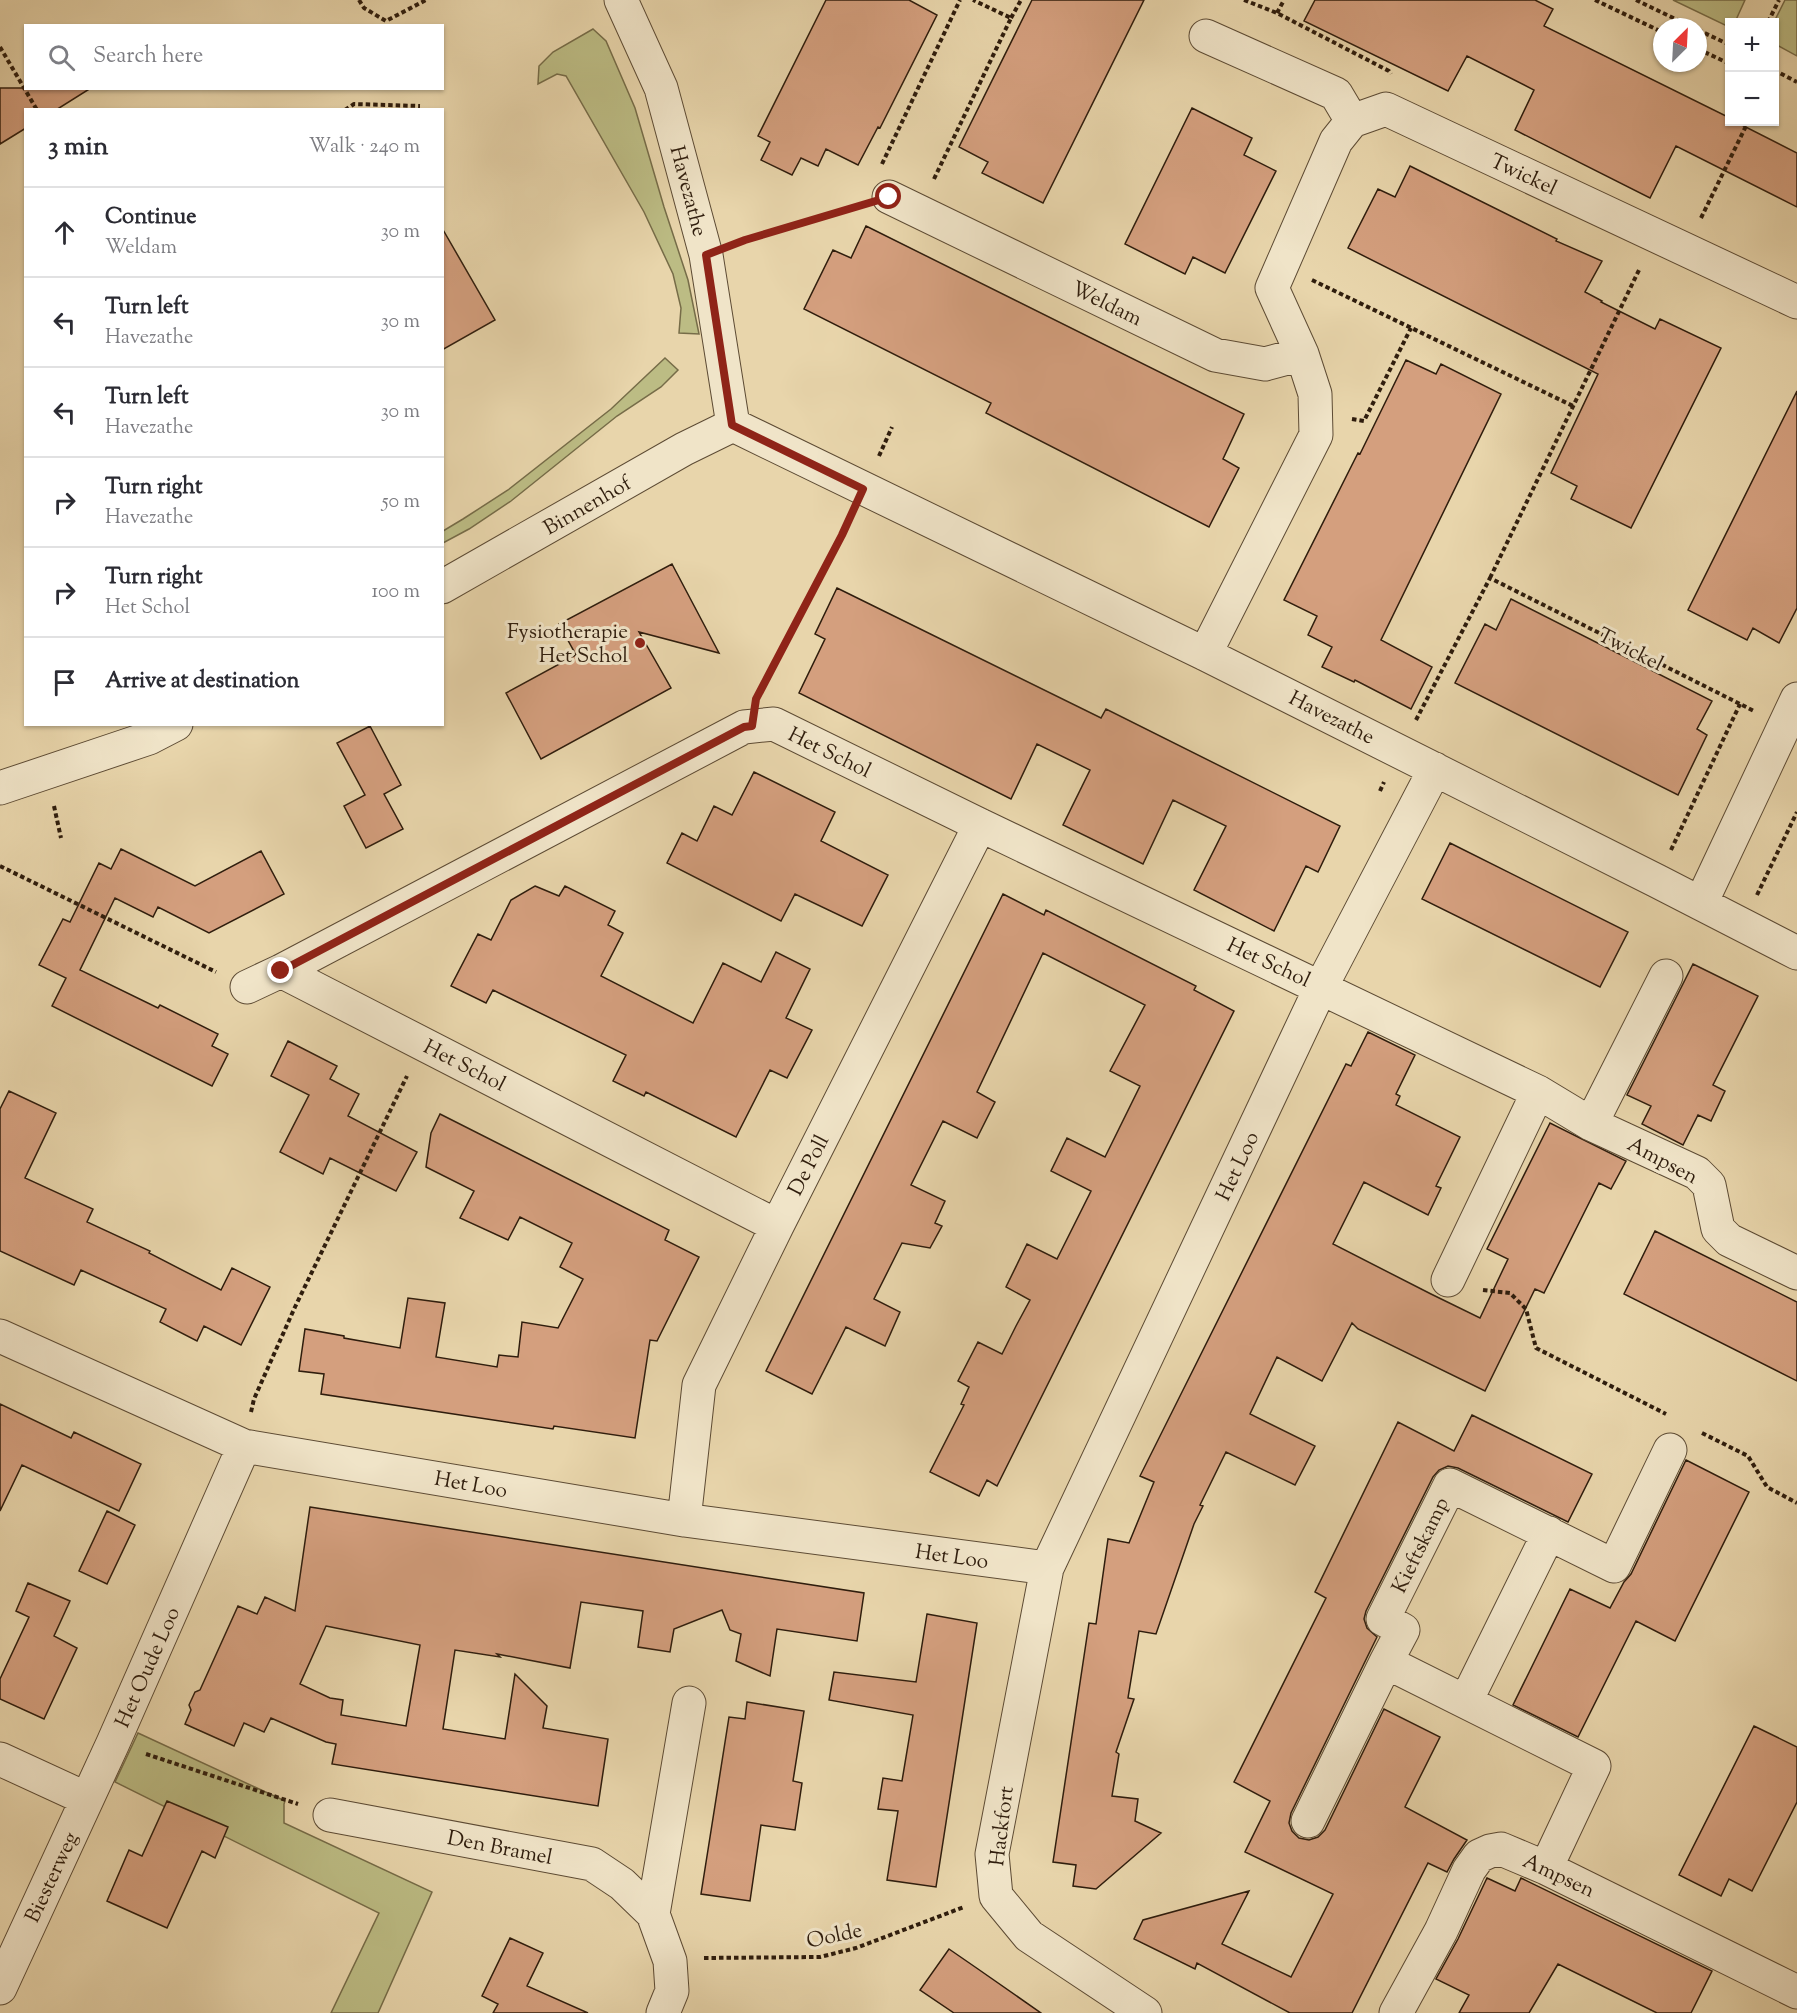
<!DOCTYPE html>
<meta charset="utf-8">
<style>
:root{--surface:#fff;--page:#f7f7f7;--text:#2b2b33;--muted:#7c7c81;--line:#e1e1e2}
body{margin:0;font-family:"Sorts Mill Goudy",serif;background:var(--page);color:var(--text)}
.controls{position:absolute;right:18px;top:18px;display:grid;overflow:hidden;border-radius:0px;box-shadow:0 2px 4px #0004}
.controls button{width:54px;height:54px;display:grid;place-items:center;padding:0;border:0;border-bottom:2px solid var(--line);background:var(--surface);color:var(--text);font:30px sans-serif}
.compass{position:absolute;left:1653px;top:18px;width:54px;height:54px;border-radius:50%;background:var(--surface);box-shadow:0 2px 4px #0004;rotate:24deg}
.stop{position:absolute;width:18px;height:18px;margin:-14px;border:4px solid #8f2418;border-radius:50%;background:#fff}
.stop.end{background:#8f2418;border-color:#fff;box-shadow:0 2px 6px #0008}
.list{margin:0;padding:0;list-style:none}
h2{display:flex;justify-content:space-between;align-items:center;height:78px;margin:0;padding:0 24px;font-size:26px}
h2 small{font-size:20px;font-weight:400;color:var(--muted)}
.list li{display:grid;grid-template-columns:39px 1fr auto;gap:18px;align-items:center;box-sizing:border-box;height:90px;padding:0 24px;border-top:2px solid var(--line)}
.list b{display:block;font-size:22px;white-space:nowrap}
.list p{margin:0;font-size:20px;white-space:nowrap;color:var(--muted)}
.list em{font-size:20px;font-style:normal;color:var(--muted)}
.icon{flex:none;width:33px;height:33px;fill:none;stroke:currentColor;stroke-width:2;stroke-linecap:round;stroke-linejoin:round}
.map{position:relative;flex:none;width:1797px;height:2013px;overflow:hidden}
.search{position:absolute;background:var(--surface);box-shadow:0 2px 4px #0004;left:24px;top:24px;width:420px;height:66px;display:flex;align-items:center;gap:15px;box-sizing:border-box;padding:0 21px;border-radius:0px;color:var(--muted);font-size:22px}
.panel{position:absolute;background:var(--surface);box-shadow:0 2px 4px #0004;left:24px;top:108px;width:420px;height:618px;border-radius:0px}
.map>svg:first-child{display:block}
.green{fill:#bcbc84;stroke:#766c48;stroke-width:1.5}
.building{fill:#d49f7e;stroke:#2f1d0d;stroke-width:1.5;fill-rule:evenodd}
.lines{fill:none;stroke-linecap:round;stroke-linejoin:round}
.minor-casing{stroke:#5d4b34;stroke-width:35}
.tertiary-casing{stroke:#5d4b34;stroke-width:35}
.path{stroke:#2f1d0d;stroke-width:4;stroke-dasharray:4.5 3;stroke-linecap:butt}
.minor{stroke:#f0e4c8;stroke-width:33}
.tertiary{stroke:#f0e4c8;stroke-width:33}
.route{stroke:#8f2418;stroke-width:8}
.poi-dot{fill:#8f2418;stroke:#f0e4c8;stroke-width:2}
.labels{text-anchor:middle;stroke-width:6;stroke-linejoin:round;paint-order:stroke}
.street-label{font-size:21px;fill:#2f1d0d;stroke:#f0e4c8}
.poi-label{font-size:21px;fill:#2f1d0d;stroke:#f0e4c8;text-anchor:end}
</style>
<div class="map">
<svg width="1797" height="2013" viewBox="0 0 1797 2013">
<rect width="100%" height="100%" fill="#e8d5ab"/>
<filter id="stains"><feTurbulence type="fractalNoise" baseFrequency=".00333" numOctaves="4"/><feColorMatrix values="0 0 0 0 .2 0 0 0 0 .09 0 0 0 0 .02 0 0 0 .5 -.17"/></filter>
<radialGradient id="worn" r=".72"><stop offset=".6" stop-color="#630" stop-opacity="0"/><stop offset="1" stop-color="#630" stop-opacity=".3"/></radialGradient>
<path class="green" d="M1673,0H1745L1735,22H1730L1729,27Z
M1785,0H1797V56L1775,44L1774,22Z
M593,29L606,41L635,108L664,207L688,280L699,334L679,333L681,308L673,274L644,212L566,76L557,74L538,84L539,66L553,52Z
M665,358L678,370L661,387L617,416L511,501L469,529L443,543V531L463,519L508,490L611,409Z
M138,1733L285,1801L284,1804V1823L432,1892L378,2013H331L379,1913L115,1782Z"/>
<path class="building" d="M826,0H909L937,15L880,128L878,127L858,165L826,149L818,166L801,158L792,175L761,160L770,142L758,136Z
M1032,0H1144L1043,203L982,173L988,162L959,147Z
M1315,0H1535L1553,9L1544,26L1730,118V122H1736L1797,153V207L1676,146L1650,198L1515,130L1534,90L1467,56L1448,91L1304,21Z
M0,88H91L56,110H26V128L0,144Z
M1192,108L1252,138L1244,155L1276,171L1225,273L1193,257L1185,274L1125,244Z
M1410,166L1557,239L1556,241L1602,261L1585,292L1602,301L1601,302L1655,329L1660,319L1721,348L1631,528L1571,499L1577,486L1551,473L1598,374L1348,248L1378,189L1395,197Z
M866,226L1244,414L1223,459L1239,468L1209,527L986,413L991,403L804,309L833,250L851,258Z
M442,228L495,320L442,350Z
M1406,360L1436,374L1441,364L1501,394L1381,640L1432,667L1411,709L1355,680L1354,682L1322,667L1332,647L1308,635L1317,616L1284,600L1358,453L1360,454Z
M1797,391V608L1779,643L1753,628L1747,640L1688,610Z
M672,564L719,653L639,632L671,688L541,759L506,693L576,655L559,624Z
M837,588L1101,718L1106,709L1340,826L1318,872L1306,866L1274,931L1194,890L1226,826L1173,800L1143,864L1063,825L1090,770L1037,744L1011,799L799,693L825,639L815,634Z
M1511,599L1712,701L1697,729L1707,735L1678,795L1455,683L1485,624L1496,630Z
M370,726L401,785L384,794L403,829L366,848L344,806L365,795L337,743Z
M754,772L835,812L821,841L888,875L862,926L795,894L781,921L667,863L682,833L697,841L714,806L732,815Z
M1450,843L1628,932L1600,987L1422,899Z
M121,849L195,886L261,851L284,894L209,933L158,907L153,917L115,898L80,970L158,1008L160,1005L218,1034L212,1046L228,1054L212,1086L52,1006L66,978L39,965L63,919L70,922L99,863L111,869Z
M535,886L559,896L565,886L615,911L608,925L623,933L601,976L693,1023L723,963L761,982L776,952L810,969L786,1018L812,1030L787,1078L770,1070L736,1137L646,1092L644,1096L613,1081L626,1055L493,990L486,1003L451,986L478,934L491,940L511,900Z
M1003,894L1044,915L1046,910L1196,986L1194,990L1234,1011L997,1486L987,1480L979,1496L930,1472L964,1405L961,1404L969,1387L958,1381L978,1342L1002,1354L1016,1326L1030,1300L1006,1287L1027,1244L1057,1259L1091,1191L1051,1171L1067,1138L1105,1157L1140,1086L1110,1071L1145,1005L1043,953L977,1092L995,1102L977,1138L943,1121L911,1185L945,1201L935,1223L942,1226L930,1248L902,1243L874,1299L900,1312L885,1346L846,1327L812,1394L766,1371Z
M1693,964L1758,996L1713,1085L1725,1091L1711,1121L1698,1115L1683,1145L1642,1124L1651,1106L1627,1095Z
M1368,1032L1415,1055L1396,1094L1400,1096L1396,1105L1460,1137L1436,1186L1441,1188L1428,1215L1364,1182L1333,1244L1431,1294L1480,1318L1508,1259L1487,1249L1550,1123L1626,1161L1611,1189L1599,1183L1544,1293L1535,1289L1485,1391L1358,1329L1352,1323L1322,1381L1277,1357L1250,1414L1315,1446L1295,1485L1226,1452L1200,1505L1203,1506L1194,1524L1156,1634L1139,1631L1128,1698L1134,1699L1116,1752L1119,1754L1112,1796L1138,1799L1135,1821L1161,1833L1096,1889L1073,1886L1076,1865L1053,1862L1089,1623L1096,1624L1108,1539L1129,1543L1154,1482L1140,1476L1346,1064L1351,1066Z
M288,1041L337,1066L330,1079L359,1094L348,1116L417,1152L396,1191L330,1158L323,1174L280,1152L309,1095L271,1076Z
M9,1091L56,1113L25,1178L93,1209L87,1222L150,1251L149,1253L221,1290L232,1268L270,1287L241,1345L204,1326L197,1341L160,1322L166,1309L81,1270L74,1285L0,1251V1109Z
M440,1114L669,1230L665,1240L699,1257L657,1341L650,1340L635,1438L554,1426L553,1429L321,1394L324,1374L299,1371L305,1329L344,1336V1338L400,1348L408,1298L445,1303L436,1357L497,1367L499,1355L518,1357L522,1322L558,1328L583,1279L560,1267L572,1243L520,1217L508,1240L460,1218L474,1191L426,1167L431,1133Z
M1655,1231L1797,1302V1381L1624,1294Z
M0,1404L71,1438L74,1432L141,1464L119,1511L22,1465L0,1511Z
M1472,1415L1592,1474L1568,1522L1458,1468L1448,1466L1439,1470L1433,1477L1366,1611L1364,1619L1367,1628L1377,1637L1291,1813L1289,1823L1292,1831L1299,1838L1309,1840L1318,1837L1325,1830L1384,1709L1440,1737L1405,1807L1467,1840L1454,1859L1447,1872L1428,1863L1352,2013H1290L1197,1963L1195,1969L1134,1939L1143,1920L1249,1891L1222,1944L1291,1977L1333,1894L1245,1852L1270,1801L1234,1782L1326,1598L1315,1592L1398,1422L1454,1451Z
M1686,1460L1749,1492L1675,1641L1636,1621L1578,1737L1513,1705L1570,1589L1610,1608L1624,1582L1631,1574Z
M310,1507L864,1593L857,1641L777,1629L770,1676L736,1661L741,1634L730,1630L722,1610L674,1629L670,1652L638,1647L643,1611L581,1602L570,1668L497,1654L500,1657L455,1650L443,1729L505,1739L515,1674L547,1706L543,1728L608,1739L598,1806L332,1764L336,1744L326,1742L271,1718L264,1732L244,1723L234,1746L185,1724L191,1710L189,1705L195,1692L200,1690L238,1606L257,1614L265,1597L295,1611ZM326,1626L420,1645L406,1726L341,1715L343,1700L330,1698L300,1684Z
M107,1511L135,1525L107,1584L79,1571Z
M28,1583L70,1601L54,1636L77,1648L44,1719L0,1699V1679L29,1617L16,1611Z
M927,1614L977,1623L936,1887L887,1880L898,1811L878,1809L883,1778L902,1781L913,1715L829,1700L834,1672L916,1682Z
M747,1702L804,1711L793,1781L802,1783L795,1830L761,1825L750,1901L701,1894L729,1717L745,1719Z
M1754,1726L1797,1747V1802L1752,1891L1729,1879L1721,1896L1679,1875Z
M167,1801L228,1827L215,1858L202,1851L167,1928L107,1901L129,1850L142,1856Z
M1487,1878L1515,1891L1521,1878L1712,1971L1691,2013H1657L1558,1964L1529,2013H1459L1469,1995L1436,1979L1458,1939Z
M510,1938L543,1953L527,1986L588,2013H493L498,2004L482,1996Z
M949,1949L978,1969L1041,2013H954L920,1990Z"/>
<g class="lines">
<defs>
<path id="minor" d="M621,0L661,88L706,255L733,425L1205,654L1657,881L1797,953
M1206,36L1336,94L1352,121
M889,197L1215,355L1265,364L1302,354
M1205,654L1316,435L1315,394L1302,354L1272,288L1336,141L1352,121L1386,109L1797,302
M1701,903L1797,699
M247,987L281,971
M1591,1124L1666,976
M777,1226L281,971L744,727L774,724L980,825L1538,1092L1591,1124L1697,1173L1709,1185L1718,1229L1729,1240L1797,1273
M1448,1280L1538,1092
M0,1336L244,1446L684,1520L1047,1568L1321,987L1435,769
M684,1520L699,1385L777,1226L980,825
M1047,1568L992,1854L996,1896L1029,1936L1145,2013
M1386,1662L1403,1630L1383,1619L1450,1485L1614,1566L1670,1450
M1466,1701L1549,1533
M0,1759L87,1799
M330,1815L592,1864L622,1884L653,1914L689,1703
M1308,1821L1386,1662L1594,1766L1546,1868
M653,1914L670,1961L672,1991L663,2013
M0,1988L113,1743L244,1446
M1396,2013L1441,1931L1469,1870L1479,1856L1490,1851L1501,1849L1546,1868L1797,1992"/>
<path id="tertiary" d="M442,587L684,449L733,425
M0,788L149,738L176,724"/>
</defs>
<use href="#minor" class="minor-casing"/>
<use href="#tertiary" class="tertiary-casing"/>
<path class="path" d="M359,0L364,8L386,21L426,0
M1244,0L1277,13L1389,71L1391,74
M1595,0L1662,32
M1636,0L1692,27
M1277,13L1284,0
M1011,18L1021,0
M1768,22L1779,0
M1698,30L1730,45
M0,47L37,110
M1698,49L1730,64
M1774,70L1797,82
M345,110L354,104L420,106
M882,164L960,0
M934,179L1011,18L973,0
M1701,218L1748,122
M738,243L857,207
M1312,280L1573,406
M1352,419L1364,421L1411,328
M879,456L892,427
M1490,578L1640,268
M762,689L849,520
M1416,720L1490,578L1754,711
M1380,791L1384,782
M54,806L61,838
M1671,850L1740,704
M0,866L216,972
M1757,895L1797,812
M1483,1290L1510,1293L1526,1309L1536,1348L1666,1414
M251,1412L254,1399L295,1307L407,1076
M1702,1433L1748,1456L1767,1487L1797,1503
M146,1754L298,1804
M704,1958L820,1957L856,1948L964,1907"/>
<use href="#minor" class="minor"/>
<use href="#tertiary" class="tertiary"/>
</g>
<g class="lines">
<path class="route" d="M281,971L744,727L752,726L756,699L842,535L863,489L732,425L706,255L745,240L889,197"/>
</g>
<circle class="poi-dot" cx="640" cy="643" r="6"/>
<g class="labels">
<g class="street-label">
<text transform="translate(1524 174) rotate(25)" y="7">Twickel</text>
<text transform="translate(689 191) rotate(75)" y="7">Havezathe</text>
<text transform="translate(1107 303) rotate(26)" y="7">Weldam</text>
<text transform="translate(587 505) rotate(-30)" y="7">Binnenhof</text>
<text transform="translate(1631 649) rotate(27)" y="7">Twickel</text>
<text transform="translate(1332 717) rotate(27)" y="7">Havezathe</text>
<text transform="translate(830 752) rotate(26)" y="7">Het Schol</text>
<text transform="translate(1269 962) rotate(25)" y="7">Het Schol</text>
<text transform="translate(465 1065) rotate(27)" y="7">Het Schol</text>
<text transform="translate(1663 1160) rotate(28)" y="7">Ampsen</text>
<text transform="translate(808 1165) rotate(-63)" y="7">De Poll</text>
<text transform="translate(1237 1166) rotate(-65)" y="7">Het Loo</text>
<text transform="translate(471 1484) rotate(10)" y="7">Het Loo</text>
<text transform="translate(1420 1545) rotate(-64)" y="7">Kieftskamp</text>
<text transform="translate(952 1556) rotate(8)" y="7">Het Loo</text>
<text transform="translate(147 1667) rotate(-66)" y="7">Het Oude Loo</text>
<text transform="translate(1001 1826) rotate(-83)" y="7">Hackfort</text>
<text transform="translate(500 1847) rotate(11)" y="7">Den Bramel</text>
<text transform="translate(1559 1875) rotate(25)" y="7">Ampsen</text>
<text transform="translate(51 1877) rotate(-65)" y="7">Biesterweg</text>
<text transform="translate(834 1935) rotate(-12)" y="7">Oolde</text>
</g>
<g class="poi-label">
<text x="628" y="638">Fysiotherapie<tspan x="628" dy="24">Het Schol</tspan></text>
</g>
</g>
<rect width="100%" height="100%" filter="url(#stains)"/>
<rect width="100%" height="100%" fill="url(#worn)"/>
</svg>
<div class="controls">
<button>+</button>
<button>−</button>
</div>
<svg class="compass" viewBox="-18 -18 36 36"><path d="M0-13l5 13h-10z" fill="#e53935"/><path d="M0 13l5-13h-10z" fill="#7c7c81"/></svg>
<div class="stop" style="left:889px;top:197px"></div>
<div class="stop end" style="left:281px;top:971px"></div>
<div class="search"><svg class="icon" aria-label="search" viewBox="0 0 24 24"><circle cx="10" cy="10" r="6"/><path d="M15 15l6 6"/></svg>Search here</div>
<section class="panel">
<h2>3 min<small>Walk · 240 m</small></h2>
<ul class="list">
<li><svg class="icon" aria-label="ahead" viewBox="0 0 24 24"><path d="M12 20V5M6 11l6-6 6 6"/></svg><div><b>Continue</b><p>Weldam</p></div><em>30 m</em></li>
<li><svg class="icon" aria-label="left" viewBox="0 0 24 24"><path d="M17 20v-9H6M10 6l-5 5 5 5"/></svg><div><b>Turn left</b><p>Havezathe</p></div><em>30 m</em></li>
<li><svg class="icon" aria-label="left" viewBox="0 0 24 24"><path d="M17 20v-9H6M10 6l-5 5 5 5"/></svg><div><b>Turn left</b><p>Havezathe</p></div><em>30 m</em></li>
<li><svg class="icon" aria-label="right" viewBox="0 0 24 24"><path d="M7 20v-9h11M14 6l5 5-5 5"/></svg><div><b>Turn right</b><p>Havezathe</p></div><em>50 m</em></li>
<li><svg class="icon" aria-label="right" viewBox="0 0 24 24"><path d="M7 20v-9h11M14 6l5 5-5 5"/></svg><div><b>Turn right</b><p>Het Schol</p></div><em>100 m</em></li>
<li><svg class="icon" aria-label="arrive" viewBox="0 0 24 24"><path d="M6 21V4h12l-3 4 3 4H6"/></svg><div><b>Arrive at destination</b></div></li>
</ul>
</section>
</div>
